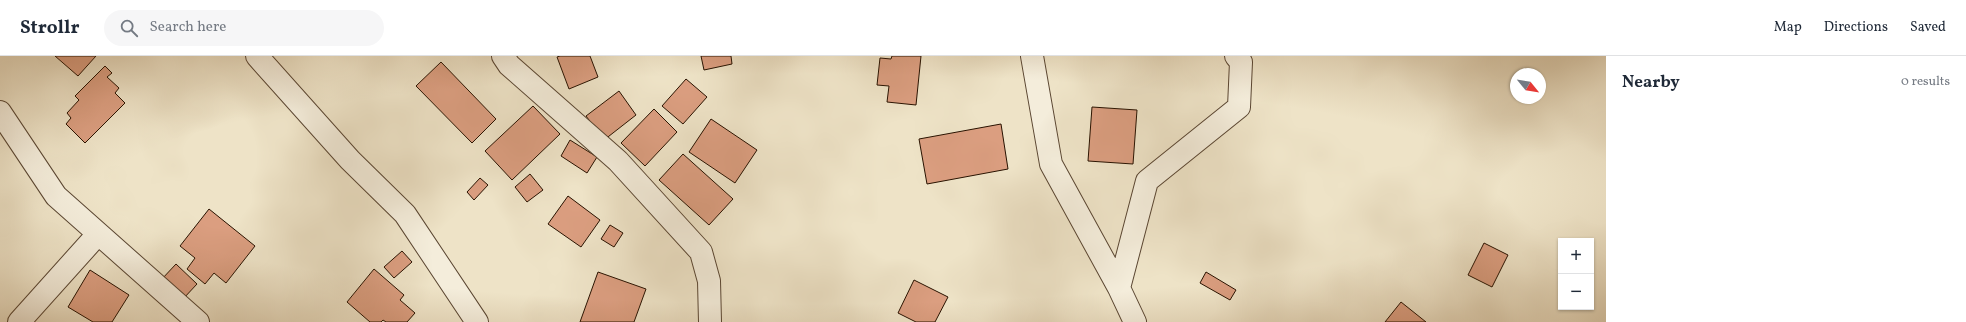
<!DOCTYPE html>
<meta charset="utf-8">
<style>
:root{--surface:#fff;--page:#f6f6f7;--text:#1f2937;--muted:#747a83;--line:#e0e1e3}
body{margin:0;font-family:Vollkorn,serif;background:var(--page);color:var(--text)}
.controls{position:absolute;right:12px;bottom:12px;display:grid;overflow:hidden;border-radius:0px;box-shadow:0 1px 3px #0004}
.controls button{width:36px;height:36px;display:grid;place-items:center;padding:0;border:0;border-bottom:1px solid var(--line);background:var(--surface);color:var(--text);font:20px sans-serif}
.compass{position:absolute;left:1510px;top:12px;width:36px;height:36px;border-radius:50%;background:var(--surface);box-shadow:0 1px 3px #0004;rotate:120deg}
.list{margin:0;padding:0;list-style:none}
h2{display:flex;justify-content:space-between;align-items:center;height:52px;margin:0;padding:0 16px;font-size:17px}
h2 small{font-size:13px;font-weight:400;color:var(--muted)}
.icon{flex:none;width:22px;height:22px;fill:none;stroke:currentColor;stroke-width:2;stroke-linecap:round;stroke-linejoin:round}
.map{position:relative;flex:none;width:1606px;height:266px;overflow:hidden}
header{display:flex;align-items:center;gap:24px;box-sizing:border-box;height:56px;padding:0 20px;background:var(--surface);border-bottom:1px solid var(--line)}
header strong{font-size:19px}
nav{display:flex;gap:22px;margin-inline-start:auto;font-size:14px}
.search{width:280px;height:36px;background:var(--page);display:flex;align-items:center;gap:10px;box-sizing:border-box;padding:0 14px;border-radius:22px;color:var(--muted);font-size:15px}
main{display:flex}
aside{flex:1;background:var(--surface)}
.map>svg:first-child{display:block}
.building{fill:#db9e80;stroke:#281200}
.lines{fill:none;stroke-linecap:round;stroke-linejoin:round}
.street-casing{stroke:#5a4632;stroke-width:24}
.street{stroke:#f4eddb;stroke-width:22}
</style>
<header>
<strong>Strollr</strong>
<div class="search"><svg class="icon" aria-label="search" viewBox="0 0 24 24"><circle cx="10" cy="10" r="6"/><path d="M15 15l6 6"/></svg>Search here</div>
<nav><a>Map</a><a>Directions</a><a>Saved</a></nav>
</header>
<main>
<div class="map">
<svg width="1606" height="266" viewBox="0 0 1606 266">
<rect width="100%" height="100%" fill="#eee3c7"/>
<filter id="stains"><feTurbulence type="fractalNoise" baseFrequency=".005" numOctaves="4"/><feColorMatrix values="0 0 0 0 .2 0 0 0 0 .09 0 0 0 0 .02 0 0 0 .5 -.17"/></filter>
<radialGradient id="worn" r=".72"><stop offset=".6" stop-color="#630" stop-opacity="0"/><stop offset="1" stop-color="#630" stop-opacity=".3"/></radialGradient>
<path class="building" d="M55,0H96L78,20Z
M560,0H590L598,21L569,33L557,1Z
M701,0H731L732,8L704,14Z
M892,0H921L916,49L887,46L889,30L877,29L880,2L891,3Z
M441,6L496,63L472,87L416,30Z
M105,10L112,17L107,21L119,32L115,37L125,47L85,87L66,68L71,62L67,57L79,44L75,40Z
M686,23L707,41L683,68L662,50Z
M619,35L636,59L604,84L586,60Z
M533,50L560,78L512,124L485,95Z
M1092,51L1137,54L1133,108L1088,105Z
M654,53L677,76L645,110L621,87Z
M711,63L757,94L735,127L689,96Z
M1001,68L1008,113L927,128L919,83Z
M570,84L597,101L587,117L561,100Z
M683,98L733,143L709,169L659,124Z
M530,118L543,134L527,146L515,131Z
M480,122L488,129L474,144L467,136Z
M568,140L600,164L581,191L548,168Z
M209,153L255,190L226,227L214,217L205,228L187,213L195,202L180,190Z
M610,169L623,177L614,191L601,183Z
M1484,187L1508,199L1492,231L1468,219Z
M402,195L412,206L394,222L384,211Z
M176,208L197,228L183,243L161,224Z
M374,213L404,239L400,244L415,257L407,266H386L383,264L381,266H370L347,246Z
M90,214L129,239L112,266H93L68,251Z
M598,216L646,233L634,266H580Z
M1206,216L1236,234L1230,244L1200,227Z
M914,224L948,241L935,266H916L898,257Z
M1401,246L1426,266H1385Z"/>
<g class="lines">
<defs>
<path id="street" d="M257,0L350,104L405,158L477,266
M503,0L509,9L618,105L701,196L709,225L710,266
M1032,0L1051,108L1119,232L1135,266
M0,56L56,140L198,266
M1119,232L1147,125L1239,51L1241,6L1236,0
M19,266L98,178"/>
</defs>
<use href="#street" class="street-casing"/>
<use href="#street" class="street"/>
</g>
<rect width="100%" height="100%" filter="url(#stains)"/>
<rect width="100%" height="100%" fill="url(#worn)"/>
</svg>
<div class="controls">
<button>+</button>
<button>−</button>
</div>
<svg class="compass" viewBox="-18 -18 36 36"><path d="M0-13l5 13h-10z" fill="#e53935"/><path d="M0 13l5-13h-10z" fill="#747a83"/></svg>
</div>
<aside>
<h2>Nearby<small>0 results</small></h2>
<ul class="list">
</ul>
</aside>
</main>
